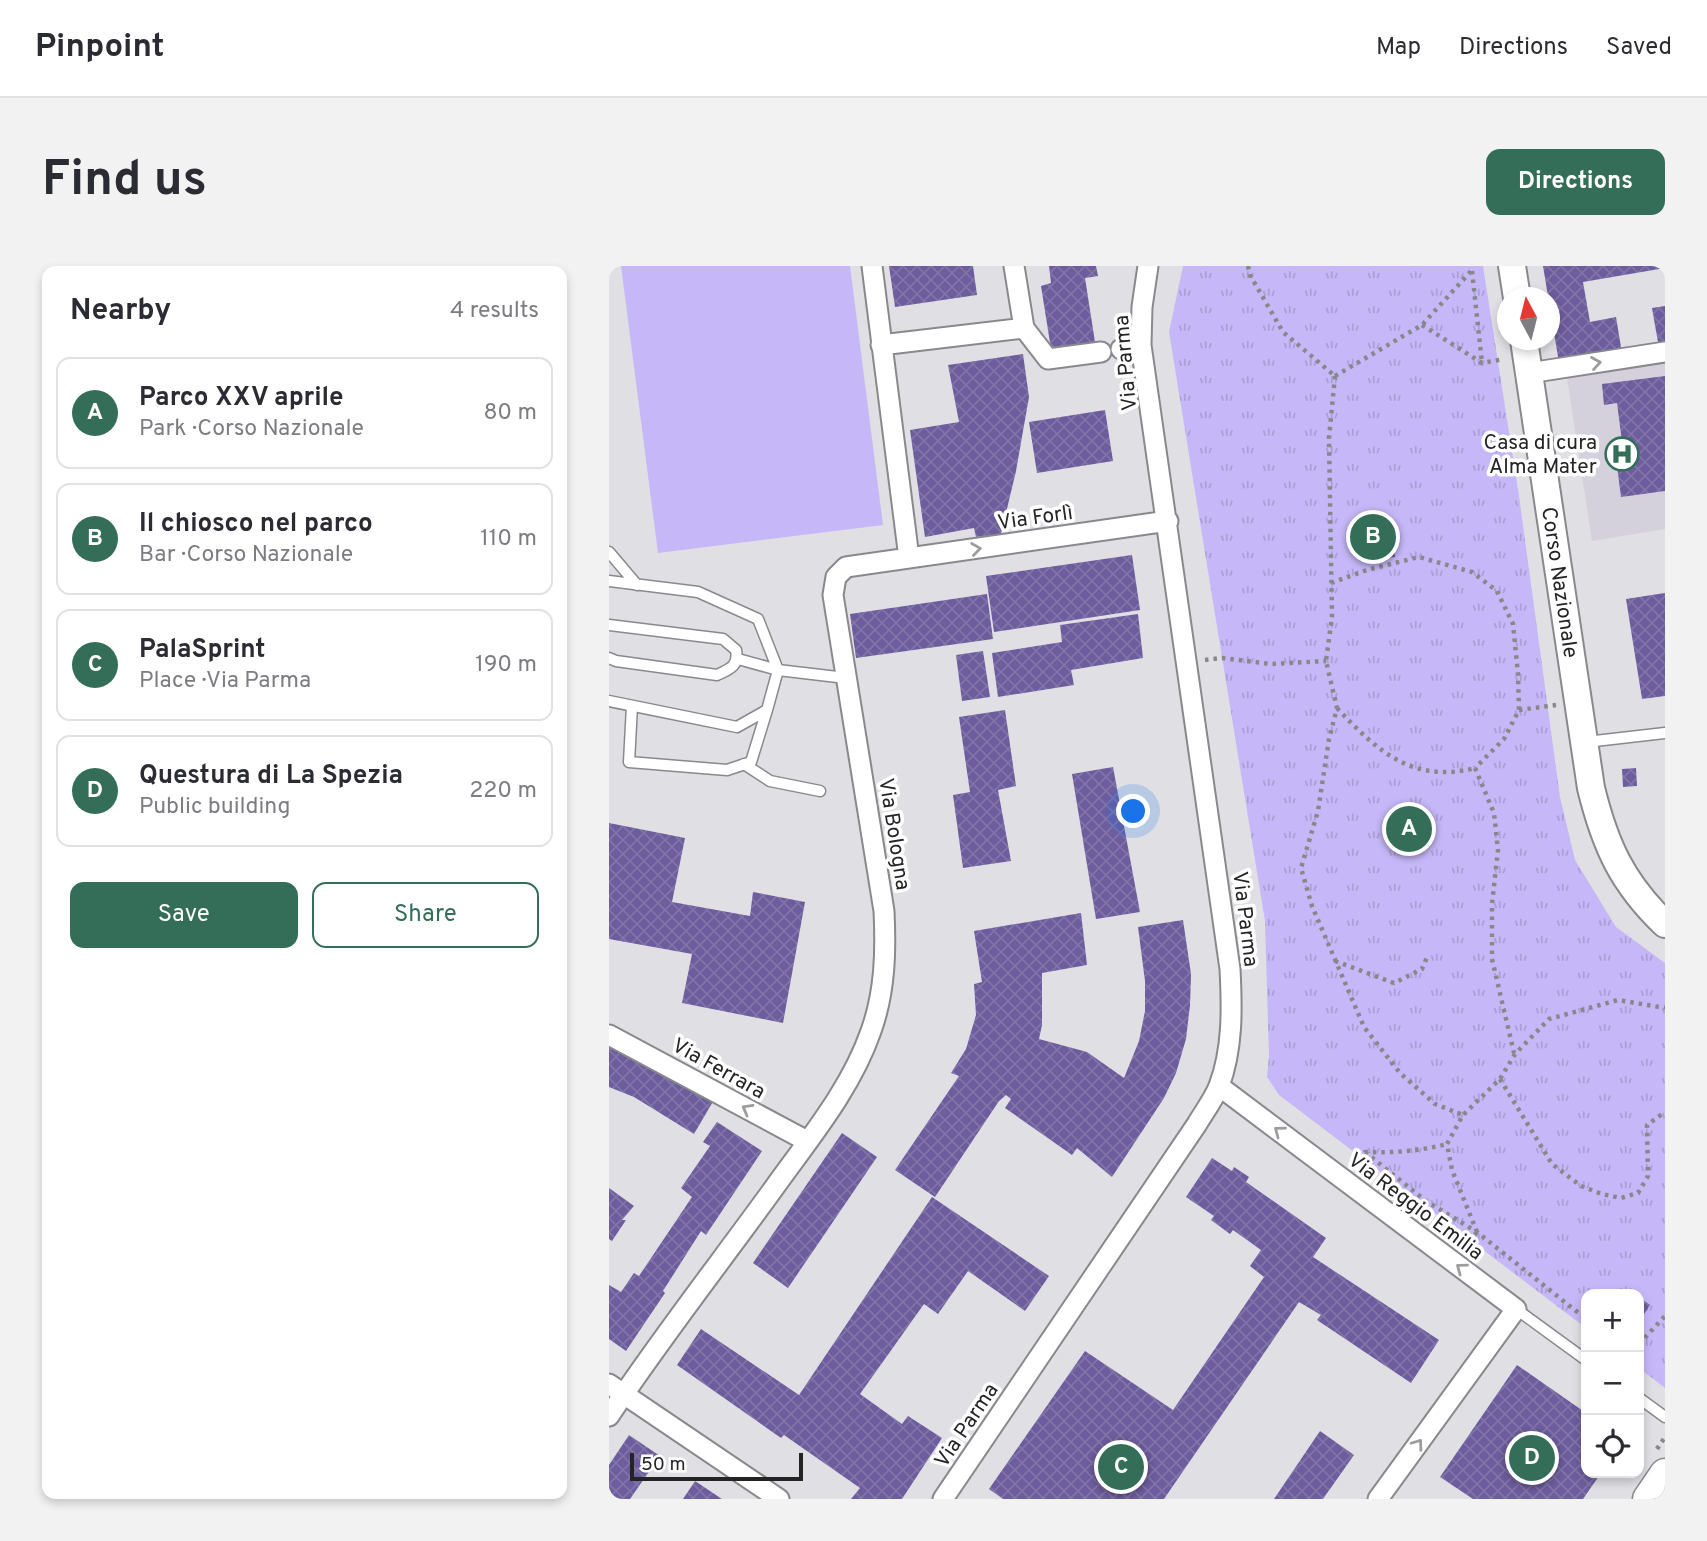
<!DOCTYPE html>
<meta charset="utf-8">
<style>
:root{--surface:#fff;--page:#f2f2f3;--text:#2b2b33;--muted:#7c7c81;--line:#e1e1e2;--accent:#346e58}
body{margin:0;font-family:Overpass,sans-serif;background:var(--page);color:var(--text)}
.controls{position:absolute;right:21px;bottom:21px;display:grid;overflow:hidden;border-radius:14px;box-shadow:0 4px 10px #0003}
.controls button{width:63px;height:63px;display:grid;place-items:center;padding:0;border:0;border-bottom:2px solid var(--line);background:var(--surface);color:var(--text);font:35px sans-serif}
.compass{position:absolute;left:888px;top:21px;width:63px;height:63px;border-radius:50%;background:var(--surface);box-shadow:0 4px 10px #0003;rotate:353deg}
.scale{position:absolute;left:21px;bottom:18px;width:173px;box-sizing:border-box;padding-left:7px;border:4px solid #242425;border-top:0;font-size:19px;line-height:24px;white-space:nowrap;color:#242425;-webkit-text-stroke:5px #fff;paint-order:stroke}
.you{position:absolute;left:525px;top:546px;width:24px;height:24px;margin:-18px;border:5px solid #fff;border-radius:50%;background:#1a73e8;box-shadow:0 0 0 10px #1a73e833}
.badge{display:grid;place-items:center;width:46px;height:46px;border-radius:50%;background:var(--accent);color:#fff;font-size:23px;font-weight:700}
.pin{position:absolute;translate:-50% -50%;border:4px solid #fff;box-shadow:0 2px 7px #0006}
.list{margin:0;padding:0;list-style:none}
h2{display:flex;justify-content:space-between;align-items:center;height:91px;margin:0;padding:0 28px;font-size:30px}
h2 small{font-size:23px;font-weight:400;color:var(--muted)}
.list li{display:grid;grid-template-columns:46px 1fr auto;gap:21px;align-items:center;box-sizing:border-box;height:112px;margin:0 14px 14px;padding:0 14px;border:2px solid var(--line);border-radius:14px}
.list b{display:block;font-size:26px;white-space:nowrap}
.list p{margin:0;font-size:23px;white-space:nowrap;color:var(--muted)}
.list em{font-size:23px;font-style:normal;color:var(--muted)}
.actions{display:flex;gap:14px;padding:21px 28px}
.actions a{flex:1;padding:16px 0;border:2px solid var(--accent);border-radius:14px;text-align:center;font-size:24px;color:var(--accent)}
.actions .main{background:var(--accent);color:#fff}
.icon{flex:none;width:38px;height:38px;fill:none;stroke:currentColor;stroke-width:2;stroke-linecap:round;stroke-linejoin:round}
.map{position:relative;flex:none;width:1056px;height:1233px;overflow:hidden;border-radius:14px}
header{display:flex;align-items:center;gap:42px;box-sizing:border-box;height:98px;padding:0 35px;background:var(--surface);border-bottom:2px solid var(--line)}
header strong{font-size:33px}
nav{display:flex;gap:38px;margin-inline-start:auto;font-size:24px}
.intro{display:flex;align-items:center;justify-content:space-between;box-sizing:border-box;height:168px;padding:0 42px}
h1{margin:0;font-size:49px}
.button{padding:18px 32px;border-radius:14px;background:var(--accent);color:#fff;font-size:24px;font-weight:700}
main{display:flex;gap:42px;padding:0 42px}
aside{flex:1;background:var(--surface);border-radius:14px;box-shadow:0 4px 10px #0003}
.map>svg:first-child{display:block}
.built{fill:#d4d1dd}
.green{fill:#c6b8f8}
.park{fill:url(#park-tufts)}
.building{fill:url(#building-cross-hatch)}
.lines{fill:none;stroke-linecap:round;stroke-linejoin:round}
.lane-casing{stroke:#89898d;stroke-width:13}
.street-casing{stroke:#89898d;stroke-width:23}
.secondary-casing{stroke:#89898d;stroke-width:30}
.primary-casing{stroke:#89898d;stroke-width:33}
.path{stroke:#88878a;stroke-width:4.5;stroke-dasharray:3.5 5;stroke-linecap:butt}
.lane{stroke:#fff;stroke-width:10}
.street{stroke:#fff;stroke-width:19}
.secondary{stroke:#fff;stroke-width:26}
.primary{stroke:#fff;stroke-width:30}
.oneway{stroke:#9c9c9d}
.labels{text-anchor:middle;stroke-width:7;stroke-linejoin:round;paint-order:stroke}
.street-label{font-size:21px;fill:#242425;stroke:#fff}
.poi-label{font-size:21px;fill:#242425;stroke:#fff;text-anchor:end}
</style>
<header>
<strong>Pinpoint</strong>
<nav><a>Map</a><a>Directions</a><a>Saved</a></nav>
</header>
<div class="intro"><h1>Find us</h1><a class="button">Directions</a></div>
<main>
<aside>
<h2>Nearby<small>4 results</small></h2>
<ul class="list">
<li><span class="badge">A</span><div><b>Parco XXV aprile</b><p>Park · Corso Nazionale</p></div><em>80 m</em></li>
<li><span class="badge">B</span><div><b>Il chiosco nel parco</b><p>Bar · Corso Nazionale</p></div><em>110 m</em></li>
<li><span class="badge">C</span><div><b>PalaSprint</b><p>Place · Via Parma</p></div><em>190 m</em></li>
<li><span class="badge">D</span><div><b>Questura di La Spezia</b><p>Public building</p></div><em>220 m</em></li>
</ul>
<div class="actions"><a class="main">Save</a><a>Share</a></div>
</aside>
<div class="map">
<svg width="1056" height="1233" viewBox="0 0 1056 1233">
<defs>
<pattern id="park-tufts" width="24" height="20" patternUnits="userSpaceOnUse" patternTransform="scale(1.75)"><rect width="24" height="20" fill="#c6b8f8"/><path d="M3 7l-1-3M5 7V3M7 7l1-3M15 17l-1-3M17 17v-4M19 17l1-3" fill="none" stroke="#aa9ed4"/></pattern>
<pattern id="building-cross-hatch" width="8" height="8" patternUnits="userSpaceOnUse" patternTransform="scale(1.75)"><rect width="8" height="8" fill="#6d5c9e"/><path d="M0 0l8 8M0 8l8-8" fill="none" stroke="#8174a6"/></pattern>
</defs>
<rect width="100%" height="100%" fill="#e0dfe4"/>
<path class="built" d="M1056,98V263L983,275L958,112Z"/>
<path class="green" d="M12,0H241L274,259L49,287Z"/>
<path class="park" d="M574,0H874L910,230L951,531L966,594L1007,661L1056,697V1122L1030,1102V1028H977V1062L670,829L658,811L660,790L656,655L560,66Z"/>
<path class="building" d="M280,0H364L368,29L286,41Z
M440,0H487L489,10L476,12L486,76L442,83L432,20L442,17Z
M934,0H1056V2L974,16L981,56L1007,51L1013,87L950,97Z
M1056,40V80L1050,82L1043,42Z
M414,88L420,131L407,205L392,268L367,271L365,262L316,271L301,164L350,156L339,99Z
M1056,110V225L1012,231L1008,200L1016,199L1008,137L995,139L993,118Z
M496,144L504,195L428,207L420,156Z
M782,263L786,291L758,294L754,266Z
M523,289L531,344L385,366L377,310Z
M1056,327V430L1033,433L1017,333Z
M378,328L384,373L247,392L241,348Z
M529,348L534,392L462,404L465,419L389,431L383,387L453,376L451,359Z
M374,385L381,431L353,435L347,389Z
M396,444L407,520L389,524L402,595L354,602L344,529L361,526L350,451Z
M504,501L531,646L487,653L463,508Z
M1027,502L1028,520L1014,521L1013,503Z
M0,557L76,572L63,636L141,650L144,626L196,636L174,757L73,737L83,688L0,673Z
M472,647L478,699L433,707V759L430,773L478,786L515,812L530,775L536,745V715L529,661L574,654L582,708L581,739L577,773L567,807L555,832L503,911L468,882L463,889L396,842L402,833L397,829L390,835L326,931L286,904L350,810L342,807L357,783L367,749L365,718L373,716L365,665Z
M0,778L106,832L85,868L25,831L0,821Z
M108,856L153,885L97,969L92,965L54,1025L56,1027L17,1085L0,1073V1019L12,1026L25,1007L30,1010L83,931L72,922L101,880L94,876Z
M233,867L268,891L179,1022L144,997Z
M603,892L623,905L625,901L640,911L637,916L717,972L704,991L830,1074L802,1117L708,1054L712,1049L690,1036L555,1233H394L380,1223L476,1085L564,1144L655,1011L641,1000L652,984L624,964L621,968L602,954L605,950L577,931Z
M0,922L25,940L13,954H17L3,975L0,973Z
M323,931L440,1010L416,1045L359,1005L329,1048L315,1038L251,1128L293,1158L299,1150L333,1172L293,1233H242L251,1222L175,1169L172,1172L68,1099L92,1063L190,1129Z
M1030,1031L1041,1039L1033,1051L1030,1049Z
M908,1099L977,1147V1207H992L974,1233H864L831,1211Z
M711,1165L745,1189L714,1233H665Z
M20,1169L51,1190L21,1233H4L0,1230V1199Z
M86,1215L113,1233H74Z"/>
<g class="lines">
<defs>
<path id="lane" d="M0,286L28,319
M0,315L89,326L149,353L169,404
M0,359L114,373L127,384C130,400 121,403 108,409L7,395L0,392
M129,393L169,404
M0,435L128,461L158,444L169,404L237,412
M23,440L20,496L118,504L142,496L158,444
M977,476L1056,467
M135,498L161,515L211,525
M907,1043L977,1094
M1030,1132L1056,1151"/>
<path id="street" d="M263,0L300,292
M415,62L439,93L492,86
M272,79L415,62L405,0
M512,83L532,79
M920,107L1056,86
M0,769L198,875
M610,820L907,1043L769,1233
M0,1118L170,1233
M0,1150C52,1072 110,998 165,922C200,873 242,823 262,765C276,726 277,686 275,645L224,329L227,311L237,301L559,255
M334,1233L588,858C595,846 605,833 610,820C624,783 623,742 621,703L532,79L533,41L539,0"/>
<g id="secondary">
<path d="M903,0L908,32"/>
<path id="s1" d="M915,74L982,522C996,579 1013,617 1056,658"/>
</g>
<path id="primary" d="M1039,1233L1056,1208"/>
</defs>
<use href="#lane" class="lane-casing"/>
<use href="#street" class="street-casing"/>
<use href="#secondary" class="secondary-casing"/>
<use href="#primary" class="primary-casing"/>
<path class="path" d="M639,0L641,9L674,66L726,110
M863,5L873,97
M813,59L873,97L895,93
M726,110L720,172L723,351L717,395L728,442L720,473L709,545L692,602L703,640L755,761L791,807L826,838L854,849
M726,110L813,59L863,4
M722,317L758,304L810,291L863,306L888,325L904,358L909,408L910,444L895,473L866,502
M596,394L613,392L662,398L717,395
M728,442C768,485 804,518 866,502
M910,444L947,439
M866,502L885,547L889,584L883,638V693L905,787
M726,695L785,717L813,703L819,689
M891,813L943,898L972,920L993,928L1012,932L1029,927L1039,910L1038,859L1056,846
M756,886L817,935L868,966L977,1053
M744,899L756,886C784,887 811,885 838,878
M868,966L843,904L838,878L854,849L891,813L906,788L940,753L1009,734L1056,742
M855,982L868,966
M1030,1078L1056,1050
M1048,1183L1056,1171"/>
<use href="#lane" class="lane"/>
<use href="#street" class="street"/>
<use href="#secondary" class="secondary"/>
<use href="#primary" class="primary"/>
</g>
<defs><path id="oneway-chevron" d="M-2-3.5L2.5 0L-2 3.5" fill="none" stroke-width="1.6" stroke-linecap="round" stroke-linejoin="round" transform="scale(1.75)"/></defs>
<g class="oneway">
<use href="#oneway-chevron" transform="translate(987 97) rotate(-9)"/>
<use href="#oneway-chevron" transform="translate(367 283) rotate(-8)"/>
<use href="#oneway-chevron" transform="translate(138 843) rotate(-151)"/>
<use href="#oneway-chevron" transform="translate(670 865) rotate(-143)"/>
<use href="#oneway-chevron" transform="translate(852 1002) rotate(-143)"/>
<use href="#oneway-chevron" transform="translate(809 1178) rotate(-54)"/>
</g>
<defs>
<symbol id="hospital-ring" viewBox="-11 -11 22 22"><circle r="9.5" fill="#fff" stroke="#346e58" stroke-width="1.5"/><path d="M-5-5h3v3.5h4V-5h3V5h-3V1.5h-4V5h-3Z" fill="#346e58"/></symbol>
</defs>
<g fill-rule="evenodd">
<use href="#hospital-ring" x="994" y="169" width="38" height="38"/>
</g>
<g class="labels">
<g class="street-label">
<text transform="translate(516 97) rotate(-95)" y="7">Via Parma</text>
<text transform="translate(426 251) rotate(-8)" y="7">Via Forlì</text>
<text dy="7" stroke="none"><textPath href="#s1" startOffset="245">Corso Nazionale</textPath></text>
<text transform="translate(286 568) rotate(81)" y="7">Via Bologna</text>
<text transform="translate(637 653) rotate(83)" y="7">Via Parma</text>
<text transform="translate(110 802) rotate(29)" y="7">Via Ferrara</text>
<text transform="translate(807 940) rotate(37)" y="7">Via Reggio Emilia</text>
<text transform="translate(357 1159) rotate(-56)" y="7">Via Parma</text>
</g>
<g class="poi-label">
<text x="988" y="183">Casa di cura<tspan x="988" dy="24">Alma Mater</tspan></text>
</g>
</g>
</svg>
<div class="controls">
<button>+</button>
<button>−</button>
<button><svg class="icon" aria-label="locate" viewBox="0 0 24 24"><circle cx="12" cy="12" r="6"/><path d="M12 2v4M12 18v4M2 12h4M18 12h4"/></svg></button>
</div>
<svg class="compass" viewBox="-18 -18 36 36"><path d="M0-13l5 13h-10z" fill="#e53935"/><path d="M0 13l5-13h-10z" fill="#7c7c81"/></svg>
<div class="scale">50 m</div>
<div class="you"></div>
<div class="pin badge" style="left:800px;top:563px">A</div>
<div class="pin badge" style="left:764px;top:271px">B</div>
<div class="pin badge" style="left:512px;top:1201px">C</div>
<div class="pin badge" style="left:923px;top:1192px">D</div>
</div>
</main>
